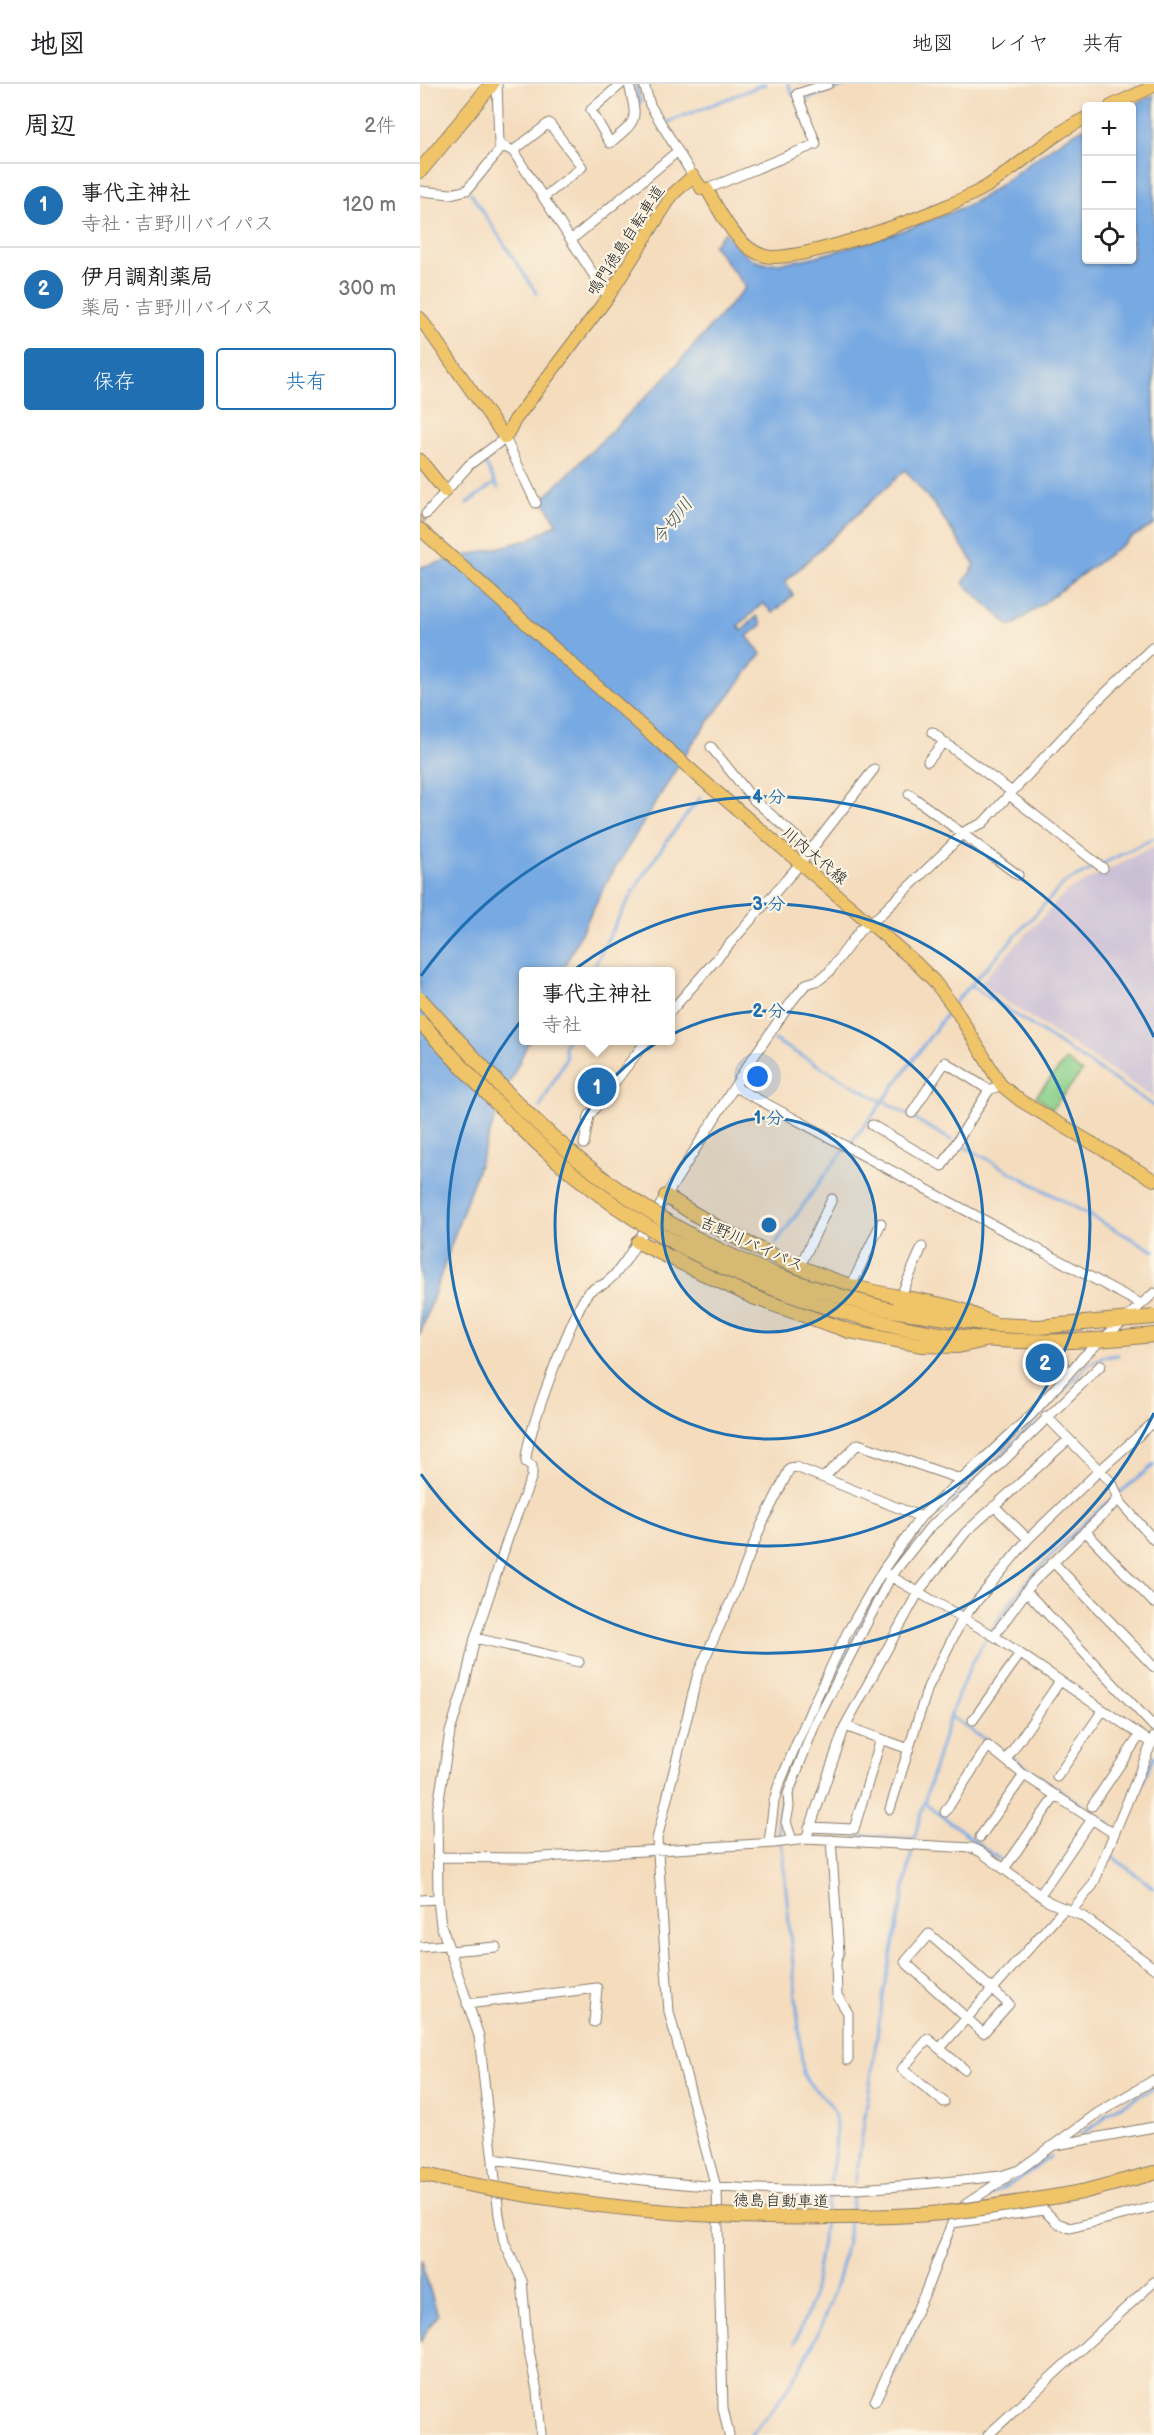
<!DOCTYPE html>
<html lang="ja">
<meta charset="utf-8">
<style>
:root{--surface:#fff;--page:#f6f6f6;--text:#202124;--muted:#757577;--line:#e0e0e0;--accent:#1f6fb2}
body{margin:0;font-family:"Balsamiq Sans","Klee One",sans-serif;background:var(--page);color:var(--text)}
.controls{position:absolute;right:18px;top:18px;display:grid;overflow:hidden;border-radius:6px;box-shadow:0 2px 4px #0004}
.controls button{width:54px;height:54px;display:grid;place-items:center;padding:0;border:0;border-bottom:2px solid var(--line);background:var(--surface);color:var(--text);font:30px sans-serif}
.you{position:absolute;left:338px;top:993px;width:21px;height:21px;margin:-15px;border:4px solid #fff;border-radius:50%;background:#1a73e8;box-shadow:0 0 0 9px #1a73e833}
.badge{display:grid;place-items:center;width:39px;height:39px;border-radius:50%;background:var(--accent);color:#fff;font-size:20px;font-weight:700}
.pin{position:absolute;translate:-50% -50%;border:3px solid #fff;box-shadow:0 2px 6px #0006}
.popup{position:absolute;left:99px;top:883px;width:156px;height:78px;box-sizing:border-box;display:grid;place-content:center;border-radius:6px;background:var(--surface);filter:drop-shadow(0 2px 4px #0005);font-size:20px;white-space:nowrap;color:var(--muted)}
.popup b{font-size:22px;color:var(--text)}
.popup::after{content:'';position:absolute;left:50%;top:100%;margin-left:-12px;border:12px solid transparent;border-top-color:var(--surface)}
.list{margin:0;padding:0;list-style:none}
h2{display:flex;justify-content:space-between;align-items:center;height:78px;margin:0;padding:0 24px;font-size:26px}
h2 small{font-size:20px;font-weight:400;color:var(--muted)}
.list li{display:grid;grid-template-columns:39px 1fr auto;gap:18px;align-items:center;box-sizing:border-box;height:84px;padding:0 24px;border-top:2px solid var(--line)}
.list b{display:block;font-size:22px;white-space:nowrap}
.list p{margin:0;font-size:20px;white-space:nowrap;color:var(--muted)}
.list em{font-size:20px;font-style:normal;color:var(--muted)}
.actions{display:flex;gap:12px;padding:18px 24px}
.actions a{flex:1;padding:14px 0;border:2px solid var(--accent);border-radius:6px;text-align:center;font-size:21px;color:var(--accent)}
.actions .main{background:var(--accent);color:#fff}
.icon{flex:none;width:33px;height:33px;fill:none;stroke:currentColor;stroke-width:2;stroke-linecap:round;stroke-linejoin:round}
.map{position:relative;flex:none;width:734px;height:2351px;overflow:hidden}
header{display:flex;align-items:center;gap:36px;box-sizing:border-box;height:84px;padding:0 30px;background:var(--surface);border-bottom:2px solid var(--line)}
header strong{font-size:28px}
nav{display:flex;gap:33px;margin-inline-start:auto;font-size:21px}
main{display:flex}
aside{flex:1;background:var(--surface)}
.map>svg:first-child{display:block}
.industrial{fill:#cbbfd5}
.green{fill:#8acf89;stroke:#537652;stroke-width:1.5}
.water{fill:#77a9e2;stroke:#4a627f;stroke-width:1.5}
.lines{fill:none;stroke-linecap:round;stroke-linejoin:round}
.stream{stroke:#77a9e2;stroke-width:3}
.minor-tunnel{stroke:#c9b69d;stroke-width:9;stroke-dasharray:9 4.5;stroke-linecap:butt}
.minor-casing{stroke:#887c6c;stroke-width:11}
.major-casing{stroke:#887c6c;stroke-width:14}
.highway-casing{stroke:#887c6c;stroke-width:16}
.minor{stroke:#fff;stroke-width:9}
.major{stroke:#f0c469;stroke-width:12}
.highway{stroke:#f0c469;stroke-width:14}
.highway-bridge-casing{stroke:#887c6c;stroke-width:16;stroke-linecap:butt}
.highway-bridge{stroke:#f0c469;stroke-width:14}
.ring{fill:none;stroke:#1f6fb2;stroke-width:3}
.labels{text-anchor:middle;stroke-width:4.5;stroke-linejoin:round;paint-order:stroke}
.street-label{font-size:16px;fill:#1c1c1c;stroke:#fcf5e5}
.water-label{font-size:18px;font-style:italic;fill:#40546b;stroke:#fcf5e5}
.centre{fill:#1f6fb2;stroke:#fcf5e5;stroke-width:3}
.ring-label{font-size:18px;text-anchor:middle;font-weight:bold;fill:#1f6fb2;stroke:#fcf5e5;stroke-width:4.5;stroke-linejoin:round;paint-order:stroke}
</style>
<header>
<strong>地図</strong>
<nav><a>地図</a><a>レイヤ</a><a>共有</a></nav>
</header>
<main>
<aside>
<h2>周辺<small>2件</small></h2>
<ul class="list">
<li><span class="badge">1</span><div><b>事代主神社</b><p>寺社 · 吉野川バイパス</p></div><em>120 m</em></li>
<li><span class="badge">2</span><div><b>伊月調剤薬局</b><p>薬局 · 吉野川バイパス</p></div><em>300 m</em></li>
</ul>
<div class="actions"><a class="main">保存</a><a>共有</a></div>
</aside>
<div class="map">
<svg width="734" height="2351" viewBox="0 0 734 2351">
<rect width="100%" height="100%" fill="#fcf5e5"/>
<filter id="ink" filterUnits="userSpaceOnUse"><feTurbulence type="fractalNoise" baseFrequency=".0167" numOctaves="2"/><feDisplacementMap in="SourceGraphic" scale="12" xChannelSelector="R" yChannelSelector="G"/><feConvolveMatrix kernelMatrix="1 2 1 2 8 2 1 2 1" color-interpolation-filters="sRGB"/></filter>
<filter id="wash" filterUnits="userSpaceOnUse"><feTurbulence type="fractalNoise" baseFrequency=".008" numOctaves="4" result="noise"/><feDisplacementMap in="SourceGraphic" scale="24" xChannelSelector="R" yChannelSelector="G"/><feGaussianBlur stdDeviation="1.35" result="paint"/><feColorMatrix in="noise" values="0 0 0 0 0 0 0 0 0 0 0 0 0 0 0 0 0 1.4 0 .05"/><feComposite in="paint" operator="in"/></filter>
<g filter="url(#wash)">
<rect width="100%" height="100%" fill="#f4dcbd"/>
<path class="industrial" d="M734,762V1014L559,900L647,807Z"/>
<path class="green" d="M646,976L662,988L632,1025L616,1012Z"/>
<path class="water" d="M734,11V441L714,452L591,543L543,499L555,481L515,422L485,386L365,498L373,511L353,529L343,519L318,542L322,547L337,532L342,541L327,552L341,570L271,661L186,799L142,887L104,888V956L109,957L81,1017L0,1251V483L108,456L137,440L123,415L243,296L326,203L293,161L305,148C314,160 323,172 339,178C369,189 531,133 561,114C597,91 627,62 666,43V176H712L711,22Z
M0,2175L18,2231L0,2257Z"/>
<g class="lines">
<path class="stream" d="M216,0L220,19
M368,0L374,13
M380,17L430,0
M248,38L345,0
M50,108L117,210
M65,379L78,404
M47,419L75,399
M172,888C202,821 234,770 280,714
M550,901L734,1022
M534,919L644,799L734,754
M354,956L463,1018
M467,1019L531,1056
M120,1023L146,974L144,962L147,956
M540,1060L734,1167
M356,1159L410,1084L453,1031L530,925
M471,1485L505,1442L575,1378L669,1280L682,1273L698,1271
M395,1631L466,1493
M530,1632L691,1741
M383,1659C370,1693 350,1727 362,1763L383,1989C392,2006 397,2006 408,2018C423,2034 413,2077 410,2098
M734,1672L690,1771L734,1804
M505,1719L579,1775
M395,1748L494,1755C508,1707 520,1658 538,1611C576,1514 654,1444 734,1381
M661,2050L680,2038L686,2030L734,2004
M435,2099L463,1913L492,1767
M557,2119L605,2091L631,2072
M406,2129L409,2111
M431,2129L433,2111
M375,2258L392,2217L405,2138
M461,2317L496,2243L535,2145
M331,2351C344,2334 360,2318 371,2299C401,2252 423,2193 430,2138"/>
</g>
</g>
<g filter="url(#ink)">
<g class="lines">
<path class="minor-tunnel" d="M0,437L6,430"/>
<defs>
<path id="minor" d="M77,0L79,60L93,67L188,213
M201,0L171,26L190,59C219,35 217,37 209,0
M224,0L230,21L273,92
M93,67L129,39L162,83L124,113
M287,105L396,60L377,10L408,0
M0,107L31,110L47,106L83,62
M151,156L258,67
M6,430L49,381L85,354L116,419
M512,648L524,658
M291,663L333,715L391,766
M508,677L524,658L592,708
M489,710L598,791
M589,711L683,784
M250,928L380,780L454,685
M315,1003L721,1220
M492,1029L525,978L569,1006
M452,1041L522,1082L569,1006L581,1001
M164,1060L169,1032L227,956
M380,1182L412,1115
M431,1202L461,1139
M480,1214L502,1163
M627,1258C639,1267 645,1277 645,1293
M626,1332L692,1399L701,1419L734,1456
M403,1394L438,1360L543,1396
M574,1422L608,1455L680,1386L734,1338
M665,1447L734,1519
M633,1478L734,1583
M465,1489L574,1552L732,1659
M606,1507L734,1643
M574,1552L613,1498L699,1415
M55,1554L159,1578
M553,1636L600,1570
M425,1642L489,1665
M586,1676L640,1597
M637,1693L683,1626
M672,1722L720,1651
M470,1725L508,1603L543,1534L608,1455
M525,1728L568,1662L604,1691L693,1749
M389,1743L434,1745L461,1655
M560,1753L604,1691
M386,1755L425,1642L499,1507L546,1448L648,1356
M372,1756L366,1738L369,1723L368,1710L395,1640L471,1492L510,1443L561,1399L681,1281
M411,1756L419,1869L416,1879L417,1911L428,1929V1976
M349,1759L354,1717L358,1703L393,1621L427,1549L463,1486L492,1445L501,1433L611,1331L664,1272L734,1209
M17,1773L107,1774L354,1759L386,1755L552,1764L561,1768L629,1818L662,1832L734,1884
M584,1785L636,1711
M620,1811L672,1735
M0,1816L18,1815
M652,1826L673,1801L734,1653
M509,1850L589,1920L563,1949L485,1878Z
M0,1863L27,1861
M29,1867L76,1863
M47,1920L177,1904L174,1938
M520,1964L645,1824
M524,2018L482,1985L508,1955L544,1985
M636,2061L734,2043
M74,2075C183,2092 294,2108 404,2106C463,2105 522,2098 581,2092L599,2086L678,2029L734,1996
M540,2127L546,2120L587,2093
M455,2317L505,2209L532,2139L624,2126L637,2139L650,2144L734,2123
M121,2351L117,2307L107,2256L102,2197L84,2158L79,2131L59,1952L21,1841L18,1815L17,1728L30,1648L45,1599L55,1554L89,1451L112,1392V1382L106,1378C104,1356 153,1228 168,1209C172,1204 179,1203 184,1200C194,1194 199,1185 206,1176L326,984L372,917L386,900L399,896L409,888L441,845L459,832L547,746L563,739L671,623L734,562
M309,2351L303,2324L297,2107L249,1928L237,1755L278,1589L312,1515L341,1442L370,1384L376,1383L501,1433
M568,2351L734,2198"/>
<path id="major" d="M691,22L734,2
M0,234L85,354L95,336L188,213L253,110L273,92L282,105H287C299,127 318,165 345,172C379,181 538,122 569,101C602,80 630,51 666,34
M0,376L25,407
M0,445L278,692L495,878L514,897L536,926L581,1001L601,1017L734,1096"/>
<path id="highway" d="M0,87L72,0
M246,1112C302,1149 366,1181 431,1202C468,1214 509,1215 546,1228C556,1232 566,1237 576,1241
M218,1158L333,1213L429,1247L501,1261L538,1262L565,1256
M471,1226L576,1241L618,1243L734,1233
M465,1239C554,1261 643,1261 734,1251
M662,2108L734,2089"/>
</defs>
<use href="#minor" class="minor-casing"/>
<use href="#major" class="major-casing"/>
<use href="#highway" class="highway-casing"/>
<use href="#minor" class="minor"/>
<use href="#major" class="major"/>
<use href="#highway" class="highway"/>
<defs>
<path id="highway-bridge" d="M0,915C35,953 70,992 106,1028C172,1093 251,1147 336,1183C379,1201 425,1214 471,1226
M0,938C43,983 84,1030 131,1071C226,1156 342,1209 465,1239
M0,2090C137,2121 279,2136 419,2133C453,2133 488,2132 523,2129C569,2124 615,2116 662,2108"/>
</defs>
<use href="#highway-bridge" class="highway-bridge-casing"/>
<use href="#highway-bridge" class="highway-bridge"/>
</g>
</g>
<circle cx="349" cy="1141" r="107" fill="#1f6fb2" fill-opacity=".12"/>
<g class="ring">
<circle cx="349" cy="1141" r="107"/>
<circle cx="349" cy="1141" r="214"/>
<circle cx="349" cy="1141" r="321"/>
<path d="M734 1329A428 428 0 0 1 1 1390M1 892A428 428 0 0 1 734 953"/>
</g>
<g class="labels">
<g class="street-label">
<text transform="translate(205 156) rotate(-57)" y="6">鳴門徳島自転車道</text>
<text transform="translate(395 771) rotate(40)" y="6">川内大代線</text>
<text transform="translate(332 1159) rotate(24)" y="6">吉野川バイパス</text>
<text transform="translate(361 2116) rotate(1)" y="6">徳島自動車道</text>
</g>
<g class="water-label">
<text transform="translate(252 437) rotate(-51)" y="6">今切川</text>
</g>
</g>
<circle cx="349" cy="1141" r="9" class="centre"/>
<g class="ring-label">
<text x="349" y="719">4 分</text>
<text x="349" y="826">3 分</text>
<text x="349" y="933">2 分</text>
<text x="349" y="1040">1 分</text>
</g>
</svg>
<div class="controls">
<button>+</button>
<button>−</button>
<button><svg class="icon" aria-label="locate" viewBox="0 0 24 24"><circle cx="12" cy="12" r="6"/><path d="M12 2v4M12 18v4M2 12h4M18 12h4"/></svg></button>
</div>
<div class="you"></div>
<div class="pin badge" style="left:177px;top:1003px">1</div>
<div class="popup"><b>事代主神社</b>寺社</div>
<div class="pin badge" style="left:625px;top:1279px">2</div>
</div>
</main>
